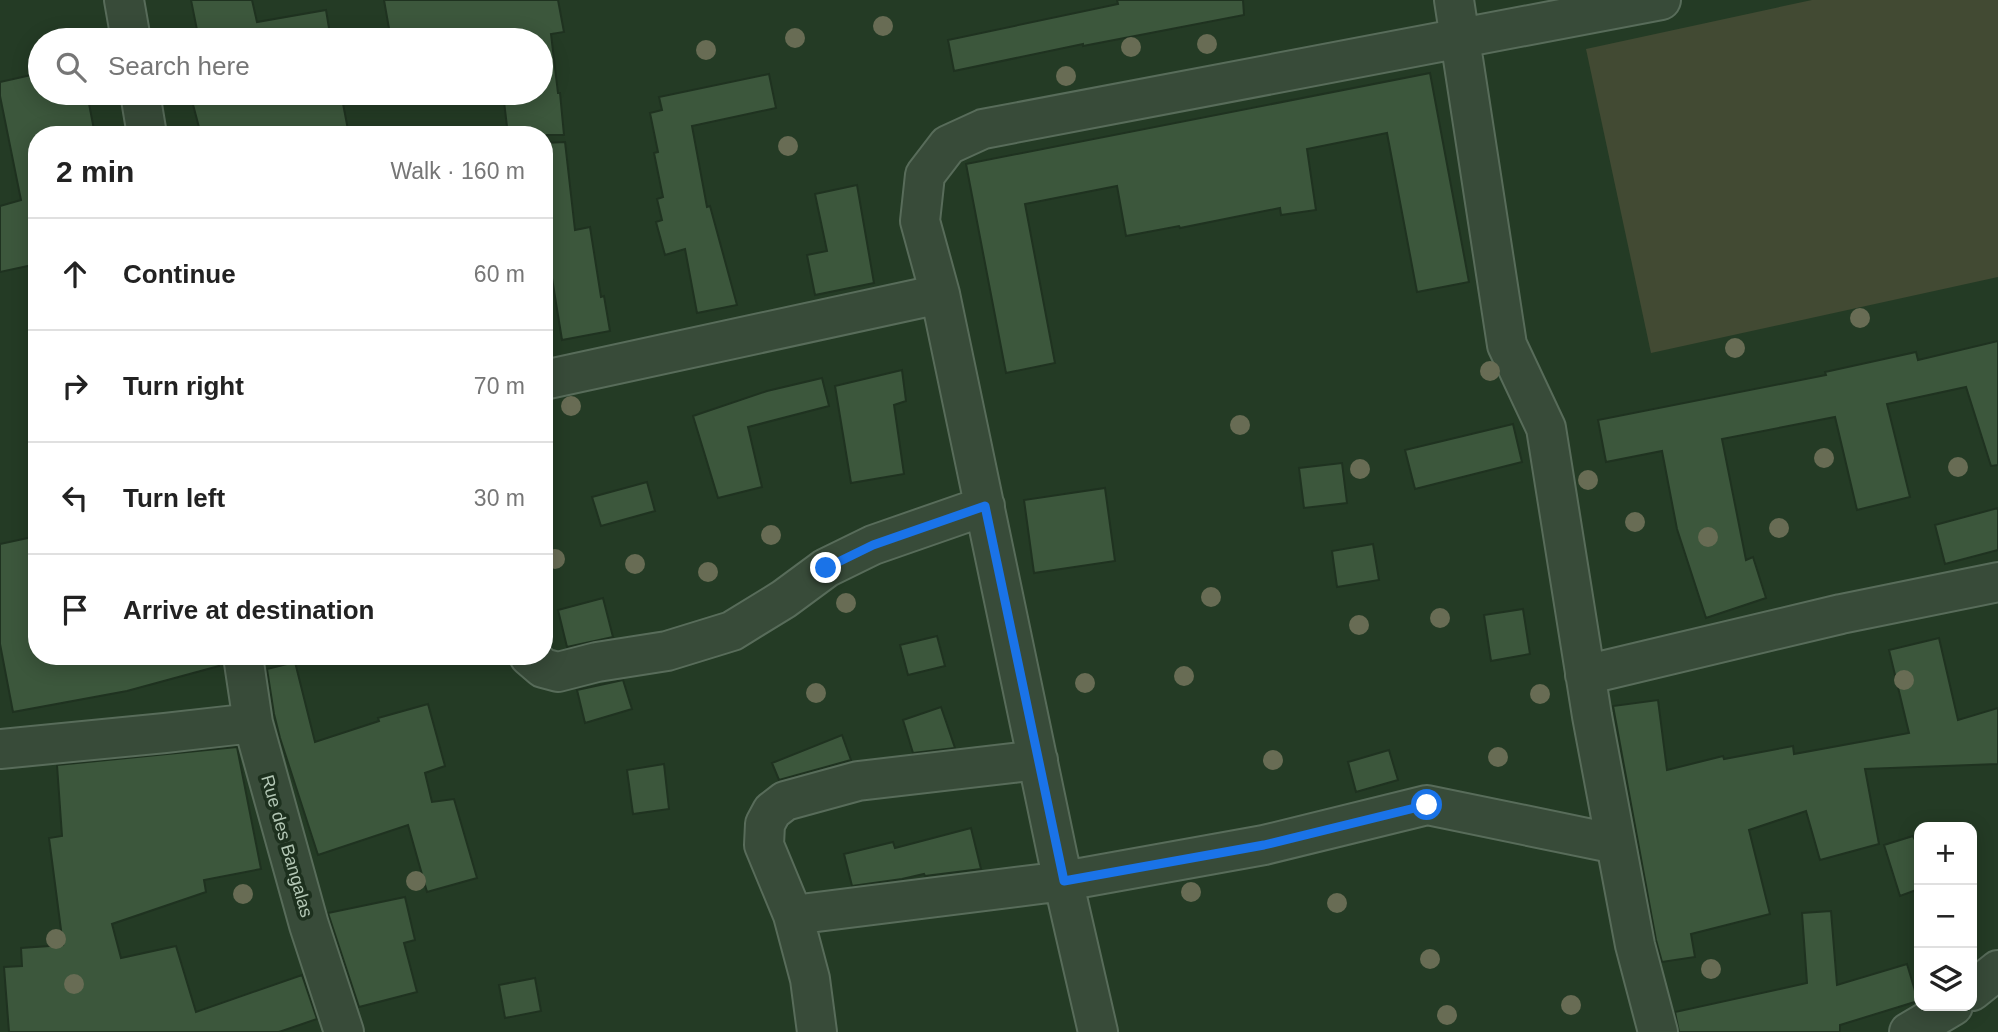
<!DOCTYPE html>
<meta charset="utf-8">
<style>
:root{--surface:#fff;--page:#f6f6f6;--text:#222;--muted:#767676;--line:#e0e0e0}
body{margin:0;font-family:Helvetica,sans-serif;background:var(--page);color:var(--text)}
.controls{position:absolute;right:21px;bottom:21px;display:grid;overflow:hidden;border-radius:14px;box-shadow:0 4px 18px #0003}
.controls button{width:63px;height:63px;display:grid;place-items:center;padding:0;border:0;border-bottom:2px solid var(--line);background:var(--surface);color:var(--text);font:35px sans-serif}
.stop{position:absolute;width:21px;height:21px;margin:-16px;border:5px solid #1a73e8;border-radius:50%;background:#fff}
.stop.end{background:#1a73e8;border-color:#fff;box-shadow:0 2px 7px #0008}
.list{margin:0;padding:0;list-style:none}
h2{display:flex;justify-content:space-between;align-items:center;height:91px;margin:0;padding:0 28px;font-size:30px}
h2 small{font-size:23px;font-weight:400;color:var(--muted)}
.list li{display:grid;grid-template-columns:46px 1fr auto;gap:21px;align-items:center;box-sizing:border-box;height:112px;padding:0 28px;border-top:2px solid var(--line)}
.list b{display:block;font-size:26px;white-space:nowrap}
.list em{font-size:23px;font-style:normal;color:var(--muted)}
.icon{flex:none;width:38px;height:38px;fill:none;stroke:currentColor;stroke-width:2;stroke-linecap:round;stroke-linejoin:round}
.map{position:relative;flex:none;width:1998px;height:1032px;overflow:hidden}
.search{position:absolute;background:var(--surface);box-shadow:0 4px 18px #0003;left:28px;top:28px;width:525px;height:77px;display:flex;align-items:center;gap:18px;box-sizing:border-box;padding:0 24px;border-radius:38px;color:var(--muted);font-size:26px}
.panel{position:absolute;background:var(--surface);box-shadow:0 4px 18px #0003;left:28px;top:126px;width:525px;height:539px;border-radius:28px}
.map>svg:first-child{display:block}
.green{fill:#424a33}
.building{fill:#3c573c;stroke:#1f3220;stroke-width:2}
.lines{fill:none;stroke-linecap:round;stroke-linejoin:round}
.street-casing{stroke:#586c5a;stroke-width:42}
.street{stroke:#384b39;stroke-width:38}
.tree{fill:#686c54}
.route{stroke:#1a73e8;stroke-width:9}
.labels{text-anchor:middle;stroke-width:7;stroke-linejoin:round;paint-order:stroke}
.street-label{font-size:18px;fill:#b3c7b5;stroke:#1d301e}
</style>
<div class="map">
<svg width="1998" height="1032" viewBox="0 0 1998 1032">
<rect width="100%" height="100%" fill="#243b25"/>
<path class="green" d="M1812,0H1998V277L1651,353L1586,49Z"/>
<path class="building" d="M191,0H252L257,22L326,10L331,40H199Z
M384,0H558L564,32L551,34L558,93H560L564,135H508L503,93H541V40H391Z
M1117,0H1243L1244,15L1083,46V44L954,71L948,40L1118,4Z
M40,73V93H87L95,135H37V264L0,272V206L21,200L0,96V82Z
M1430,73L1469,282L1417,292L1387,133L1307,149L1316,210L1281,215L1280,208L1180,228L1179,226L1126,236L1117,186L1025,204L1055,363L1006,373L966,164Z
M769,74L776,108L692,126L707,207L710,206L737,305L697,313L685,249L665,255L656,222L662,220L657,199L663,197L654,153L658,152L650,113L662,110L659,97Z
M190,93H341L349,135H201Z
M565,142L575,230L590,227L601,297L604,296L610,331L562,340L550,266L544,267V143Z
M857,185L874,283L815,295L807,255L827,251L815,194Z
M1998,341V465L1991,466L1966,387L1887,404L1910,497L1857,510L1835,417L1722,439L1746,560L1753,557L1766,598L1706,618L1677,529L1662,451L1606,462L1598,420L1826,375L1825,372L1916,352L1918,360Z
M902,370L906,401L894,405L904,474L851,483L835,386Z
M822,378L829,406L748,427L762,487L718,498L693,416L767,391Z
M1513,424L1522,462L1415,489L1405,450Z
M1342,463L1347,503L1304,508L1299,468Z
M647,482L655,511L601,526L592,497Z
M1105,488L1115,561L1034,573L1024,500Z
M1998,508V550L1945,564L1935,525Z
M37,536V656H217L219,666L127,691L13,712L0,644V544Z
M1373,544L1379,580L1337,587L1332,551Z
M603,598L613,637L567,647L558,610Z
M1523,609L1530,654L1491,661L1484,615Z
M937,636L945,666L908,675L900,645Z
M1939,638L1958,720L1998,708V764L1865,769L1879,844L1820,860L1806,811L1749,830L1770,914L1691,934L1695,957L1662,962L1656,940L1613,706L1658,700L1667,770L1723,756L1724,759L1793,746L1794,754L1909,733L1889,650Z
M295,662L315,742L379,721L378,718L428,704L445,766L425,773L432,802L454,799L477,878L427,892L408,825L318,855L280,738L274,714L267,669Z
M623,680L632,709L585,723L577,690Z
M941,707L955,748L913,753L903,720Z
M842,735L851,760L779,780L772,763Z
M237,747L261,869L204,880L206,892L112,924L121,958L176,946L196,1012L302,975L317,1019L279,1032H9L4,967L22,966L21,948L63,945L49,838L62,836L57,765Z
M1389,750L1398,780L1356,792L1348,762Z
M664,764L669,809L633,814L627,770Z
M971,828L981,869L925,876L924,874L902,879L852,886L844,854L893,842L895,848Z
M1913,836L1919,848V889L1900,896L1884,845Z
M405,897L415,940L404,943L417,992L359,1007L328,913Z
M1831,911L1837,985L1907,964L1918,1001L1840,1025V1032H1679L1675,1012L1807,983L1802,913Z
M535,978L541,1011L505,1018L499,985Z"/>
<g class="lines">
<defs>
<path id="street" d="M124,0L131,40
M1454,0L1507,345L1546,428L1592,716L1635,945L1658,1032
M140,93L147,135
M544,380L940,294
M243,656L253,723L309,925L344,1032
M529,656L543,668L558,672L597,662L667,651L732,631L784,599L826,568L873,545L985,506
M1585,675L1841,614L1998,582
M0,749L165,733L253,723
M793,915L1064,881L1264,845L1427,805L1616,844
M1972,991L1998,970
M817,1032L810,979L793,915L764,845L765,824L772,811L785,801L858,781L1038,760
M1098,1032L1058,858L940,294L920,221L925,175L948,145L983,129L1661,0
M1909,1032L1953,1006"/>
</defs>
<use href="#street" class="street-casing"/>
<use href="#street" class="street"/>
</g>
<g class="tree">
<circle cx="883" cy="26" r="10"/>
<circle cx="795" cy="38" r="10"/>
<circle cx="1207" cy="44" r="10"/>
<circle cx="1131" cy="47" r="10"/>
<circle cx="706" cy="50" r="10"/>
<circle cx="1066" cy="76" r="10"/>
<circle cx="788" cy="146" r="10"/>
<circle cx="1860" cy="318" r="10"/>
<circle cx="1735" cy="348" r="10"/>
<circle cx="1490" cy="371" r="10"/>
<circle cx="571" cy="406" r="10"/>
<circle cx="1240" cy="425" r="10"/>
<circle cx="1824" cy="458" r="10"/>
<circle cx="1958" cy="467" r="10"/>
<circle cx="1360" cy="469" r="10"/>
<circle cx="1588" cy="480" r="10"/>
<circle cx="1635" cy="522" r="10"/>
<circle cx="1779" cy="528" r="10"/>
<circle cx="771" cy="535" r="10"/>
<circle cx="1708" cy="537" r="10"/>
<circle cx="555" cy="559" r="10"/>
<circle cx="635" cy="564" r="10"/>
<circle cx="708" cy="572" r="10"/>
<circle cx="1211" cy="597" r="10"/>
<circle cx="846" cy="603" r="10"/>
<circle cx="1440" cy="618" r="10"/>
<circle cx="1359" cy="625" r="10"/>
<circle cx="1184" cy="676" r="10"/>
<circle cx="1904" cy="680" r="10"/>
<circle cx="1085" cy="683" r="10"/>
<circle cx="816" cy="693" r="10"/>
<circle cx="1540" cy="694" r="10"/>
<circle cx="1498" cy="757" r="10"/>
<circle cx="1273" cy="760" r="10"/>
<circle cx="416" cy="881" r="10"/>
<circle cx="1191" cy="892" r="10"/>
<circle cx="243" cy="894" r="10"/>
<circle cx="1337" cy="903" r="10"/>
<circle cx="56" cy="939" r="10"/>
<circle cx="1430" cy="959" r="10"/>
<circle cx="1711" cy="969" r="10"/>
<circle cx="74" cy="984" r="10"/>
<circle cx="1571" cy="1005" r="10"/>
<circle cx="1447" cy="1015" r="10"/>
</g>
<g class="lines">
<path class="route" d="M826,568L873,545L985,506L1064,881L1264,845L1427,805"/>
</g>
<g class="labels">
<g class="street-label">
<text transform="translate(287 846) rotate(74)" y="6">Rue des Bangalas</text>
</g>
</g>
</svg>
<div class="controls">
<button>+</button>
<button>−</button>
<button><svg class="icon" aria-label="layers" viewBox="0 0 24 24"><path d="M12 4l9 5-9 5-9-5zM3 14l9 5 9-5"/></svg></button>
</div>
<div class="stop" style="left:1427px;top:805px"></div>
<div class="stop end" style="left:826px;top:568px"></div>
<div class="search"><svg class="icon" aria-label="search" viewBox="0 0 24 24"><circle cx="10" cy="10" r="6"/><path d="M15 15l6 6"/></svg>Search here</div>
<section class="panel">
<h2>2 min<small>Walk · 160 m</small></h2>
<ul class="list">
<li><svg class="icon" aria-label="ahead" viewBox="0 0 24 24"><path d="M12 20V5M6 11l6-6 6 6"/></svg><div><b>Continue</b></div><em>60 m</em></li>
<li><svg class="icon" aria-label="right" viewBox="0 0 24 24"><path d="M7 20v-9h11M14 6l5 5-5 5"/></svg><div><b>Turn right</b></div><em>70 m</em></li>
<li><svg class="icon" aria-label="left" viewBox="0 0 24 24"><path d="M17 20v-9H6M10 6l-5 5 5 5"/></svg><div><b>Turn left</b></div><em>30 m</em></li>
<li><svg class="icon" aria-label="arrive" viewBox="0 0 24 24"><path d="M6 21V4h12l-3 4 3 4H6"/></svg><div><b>Arrive at destination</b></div></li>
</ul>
</section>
</div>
